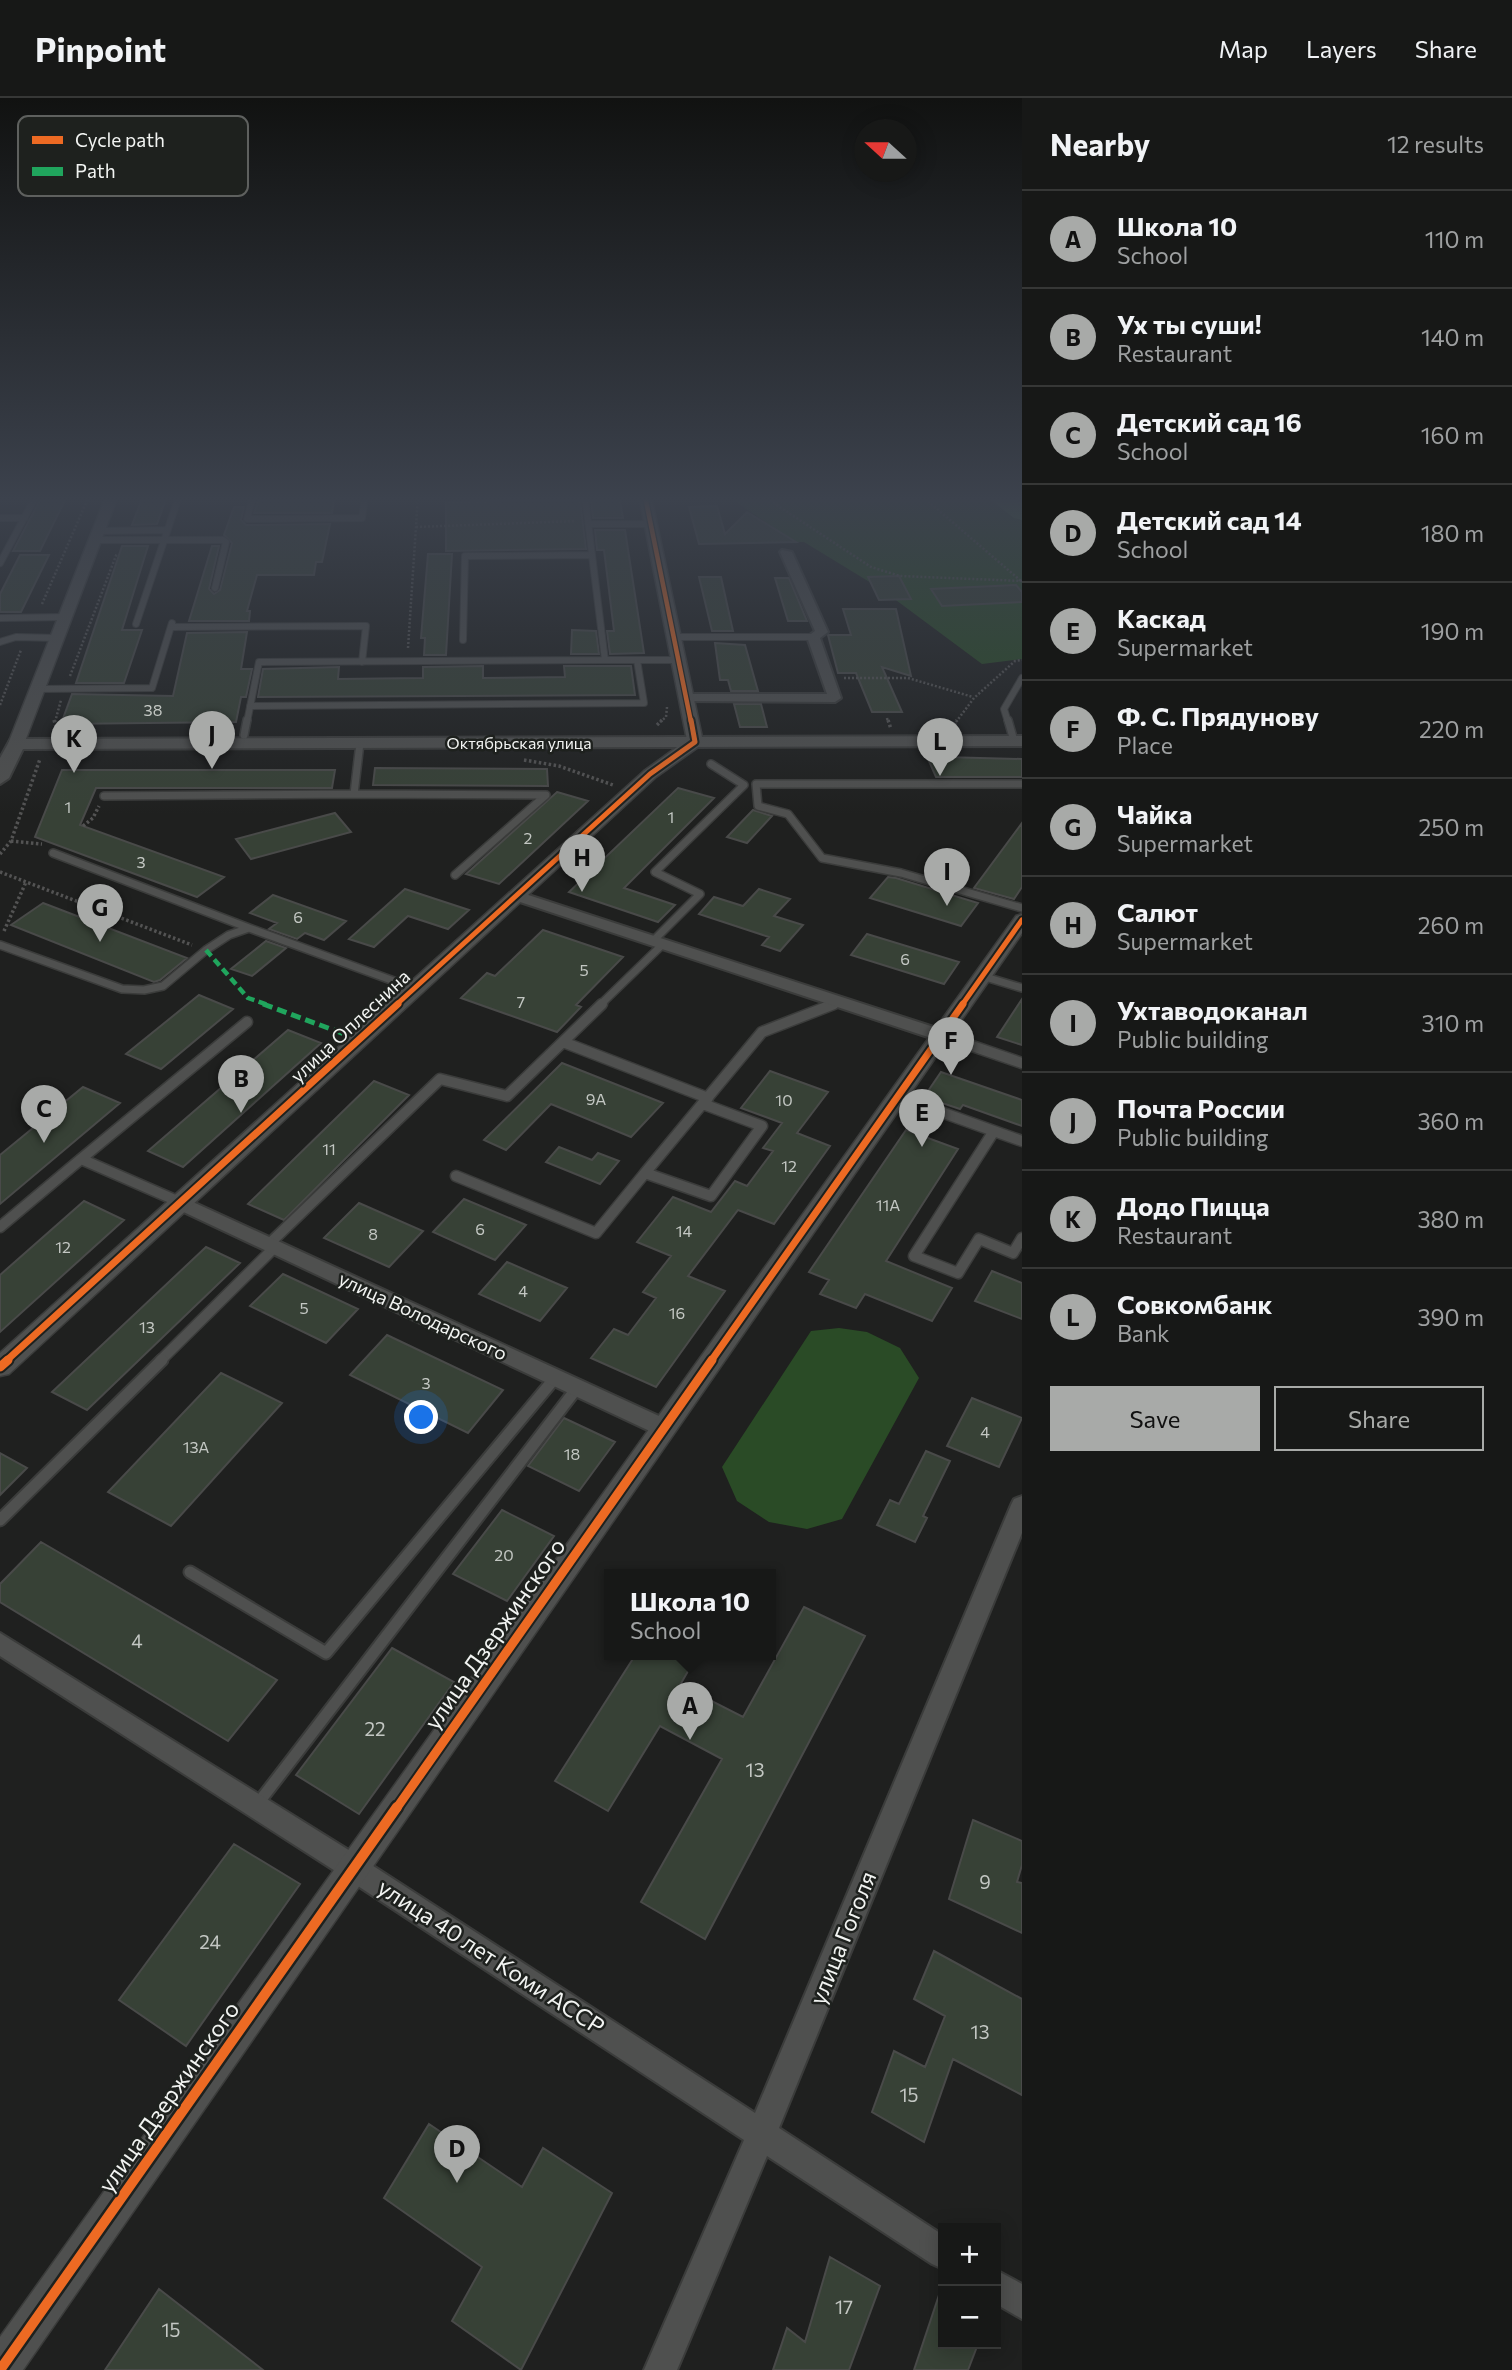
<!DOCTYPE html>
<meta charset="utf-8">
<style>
:root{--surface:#171817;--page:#202120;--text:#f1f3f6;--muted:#9ea0a1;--line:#363736;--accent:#a8aaa8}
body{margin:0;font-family:Commissioner,sans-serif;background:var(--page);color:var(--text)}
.controls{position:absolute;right:21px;bottom:21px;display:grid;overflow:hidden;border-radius:0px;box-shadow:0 4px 18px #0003}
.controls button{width:63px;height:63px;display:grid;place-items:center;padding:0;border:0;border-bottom:2px solid var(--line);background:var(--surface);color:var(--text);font:35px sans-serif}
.compass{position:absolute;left:854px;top:21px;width:63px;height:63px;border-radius:50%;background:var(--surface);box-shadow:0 4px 18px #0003;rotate:291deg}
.you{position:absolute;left:422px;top:1320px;width:24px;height:24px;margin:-18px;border:5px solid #fff;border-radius:50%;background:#1a73e8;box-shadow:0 0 0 10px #1a73e833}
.badge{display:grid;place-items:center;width:46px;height:46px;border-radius:50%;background:var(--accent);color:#111;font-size:23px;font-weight:700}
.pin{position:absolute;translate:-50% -58px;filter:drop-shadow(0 2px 4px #0008)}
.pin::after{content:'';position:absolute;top:37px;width:24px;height:21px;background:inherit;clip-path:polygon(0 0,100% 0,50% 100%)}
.popup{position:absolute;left:604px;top:1471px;width:172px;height:91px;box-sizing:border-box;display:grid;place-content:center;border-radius:0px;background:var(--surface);filter:drop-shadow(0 2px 5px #0005);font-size:23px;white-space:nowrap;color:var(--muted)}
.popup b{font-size:26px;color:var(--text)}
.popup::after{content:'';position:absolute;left:50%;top:100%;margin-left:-14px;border:14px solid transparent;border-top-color:var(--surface)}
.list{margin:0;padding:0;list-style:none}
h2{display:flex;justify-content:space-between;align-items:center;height:91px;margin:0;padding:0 28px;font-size:30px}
h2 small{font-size:23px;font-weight:400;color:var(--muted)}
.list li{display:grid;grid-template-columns:46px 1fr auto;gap:21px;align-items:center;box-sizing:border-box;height:98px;padding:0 28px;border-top:2px solid var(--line)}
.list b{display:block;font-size:26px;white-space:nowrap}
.list p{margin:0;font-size:23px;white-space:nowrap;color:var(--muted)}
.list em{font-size:23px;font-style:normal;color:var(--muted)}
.actions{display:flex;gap:14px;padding:21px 28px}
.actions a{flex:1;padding:16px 0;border:2px solid var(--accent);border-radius:0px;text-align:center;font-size:24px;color:var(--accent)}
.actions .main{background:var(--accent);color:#111}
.map{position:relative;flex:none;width:1022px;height:2272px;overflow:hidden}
header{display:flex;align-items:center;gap:42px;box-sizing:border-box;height:98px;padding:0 35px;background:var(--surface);border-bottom:2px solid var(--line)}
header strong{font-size:33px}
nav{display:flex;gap:38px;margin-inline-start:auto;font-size:24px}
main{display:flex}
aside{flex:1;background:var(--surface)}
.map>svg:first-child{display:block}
.green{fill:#2a4b26}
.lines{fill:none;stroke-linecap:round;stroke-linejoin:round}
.river{fill:#44763d;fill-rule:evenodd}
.building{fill:#374136;stroke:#494a49;stroke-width:2}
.service-far3-casing{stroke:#3b3c3b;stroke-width:8}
.service-far2-casing{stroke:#3b3c3b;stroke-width:10}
.service-far1-casing{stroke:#3b3c3b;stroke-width:13}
.service-casing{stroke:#3b3c3b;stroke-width:15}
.minor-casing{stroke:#3b3c3b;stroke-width:4}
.tertiary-casing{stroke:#3b3c3b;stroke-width:3}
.secondary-casing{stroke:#3b3c3b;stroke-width:4}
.path-far1{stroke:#535353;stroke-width:2.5;stroke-dasharray:2 2;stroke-linecap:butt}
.path{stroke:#535353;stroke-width:3.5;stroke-dasharray:2.5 2.5;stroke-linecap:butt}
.service-far3{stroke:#4f504f;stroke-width:6}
.service-far2{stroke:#4f504f;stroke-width:7}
.service-far1{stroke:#4f504f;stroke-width:10}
.service{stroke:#4f504f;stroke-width:11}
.minor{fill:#4f504f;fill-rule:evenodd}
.tertiary{fill:#4f504f;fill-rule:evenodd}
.secondary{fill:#4f504f;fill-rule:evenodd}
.quiet-far1{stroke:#20a55d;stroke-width:4.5;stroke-dasharray:8 4.5;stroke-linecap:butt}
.quiet{stroke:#20a55d;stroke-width:5;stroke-dasharray:10 5;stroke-linecap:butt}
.cycleway-far4-casing{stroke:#1e211e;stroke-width:7}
.cycleway-far3-casing{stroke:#1e211e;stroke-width:9}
.cycleway-far2-casing{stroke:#1e211e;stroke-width:11}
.cycleway-far1-casing{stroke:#1e211e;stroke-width:13}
.cycleway-casing{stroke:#1e211e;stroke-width:15}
.cycleway-far4{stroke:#ed6a23;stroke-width:4.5}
.cycleway-far3{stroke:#ed6a23;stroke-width:5}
.cycleway-far2{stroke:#ed6a23;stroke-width:7}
.cycleway-far1{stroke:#ed6a23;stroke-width:9}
.cycleway{stroke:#ed6a23;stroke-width:10}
.labels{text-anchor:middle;stroke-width:5;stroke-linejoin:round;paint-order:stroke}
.number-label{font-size:16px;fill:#c3c7c3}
.far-street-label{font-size:16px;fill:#f2f4f2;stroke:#1e211e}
.street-label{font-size:19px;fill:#f2f4f2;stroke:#1e211e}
.near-number-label{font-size:19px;fill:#c3c7c3}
.near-street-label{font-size:23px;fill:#f2f4f2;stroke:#1e211e}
.key{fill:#1e211e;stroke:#5e605e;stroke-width:2}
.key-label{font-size:19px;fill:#f2f4f2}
</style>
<header>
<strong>Pinpoint</strong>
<nav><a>Map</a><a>Layers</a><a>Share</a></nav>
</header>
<main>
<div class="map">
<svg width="1022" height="2272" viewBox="0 0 1022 2272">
<rect width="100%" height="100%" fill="#1f201f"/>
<path class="green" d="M728,398H1022V561L982,566L881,491L804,444H794Z
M839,1230L867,1234L900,1250L919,1280L842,1421L807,1431L769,1424L737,1403L722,1369L811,1233Z"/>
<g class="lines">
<path class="river" d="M985,398H1010L1022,405V422L1014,420Z"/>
</g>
<path class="building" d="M143,398H167L157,426L132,427Z
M268,398H330L329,403H334L332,415H254L258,403H266Z
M596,398H619L623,420H593L591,402H597Z
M41,400H66L40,453H13Z
M580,402L586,451L446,453V404Z
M717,408L725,436L747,414L796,444L699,446L689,409Z
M234,409H244L241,422L246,427L330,426L322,464H316L314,477H257L247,513H250L249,523H189L212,448H219L209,491L214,496L220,492L232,445L224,437Z
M595,432H625L644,555L610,556L607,533H614L604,452H597Z
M122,448H148L122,532H142L124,585H76Z
M428,456H452L446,557H424L425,540H421Z
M20,457H49L21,514H0V496Z
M899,478L911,501L879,502L868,479Z
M699,479H721L733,533H712Z
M775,480H789L807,523H788Z
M1016,487L1022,494V504L942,508L931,491Z
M843,511H896L911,578L882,569L902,614H872L856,575H838L828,537H851Z
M572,532L596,533L599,556H571Z
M247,534L241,571H252L246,599H241L236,624L61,626L72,596L173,598L187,535Z
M715,545L745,547L758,593H731L728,582H720Z
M483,568V580L565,579L564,568H631L635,597L258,599L263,571L339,569L338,581L423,580V569Z
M734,606H761L767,629H740Z
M943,659L1022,661V679H936L928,661Z
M375,670L547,671L548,688L373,687Z
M62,672H335L332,690H96L80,727L224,779L197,799L35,739Z
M678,690L714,700L624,790L675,807L658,824L569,794Z
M557,694L588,703L499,786L466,776Z
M753,712L772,718L747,745L727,739Z
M335,715L351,734L251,761L236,741Z
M1022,725V789L1014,801L974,790Z
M888,779L896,780L978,805L961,828L870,800Z
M405,791L469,812L448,831L408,818L374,849L349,841Z
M759,791L790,801L774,818L803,827L780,853L762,847L769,839L699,816L714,799L743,808Z
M273,797L346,823L324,842L305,835L297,841L269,831L277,825L250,815Z
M43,805L187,860L160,882L154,884L11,827Z
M543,832L623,859L576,907L581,909L557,934L461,900L487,875L495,878Z
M867,836L959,864L944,886L851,857Z
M266,843L286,850L252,878L231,871Z
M199,897L233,911L161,971L126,956Z
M1022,901V947L997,939Z
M288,932L321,945L183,1069L148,1053Z
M562,965L663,1005L631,1039L551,1006L506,1052L484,1042Z
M770,973L828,994L797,1035L830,1048L774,1126L738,1112L688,1178L725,1193L656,1289L591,1260L614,1231L628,1237L656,1200L643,1194L671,1158L637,1144L673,1099L711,1114L735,1083L747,1088L773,1053L763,1050L782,1025L741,1010Z
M941,974L1022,1002V1028L963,1007L960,1011L924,999Z
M374,983L409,997L284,1122L248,1106Z
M83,989L120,1005L0,1106V1057Z
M906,1032L958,1051L886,1163L952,1190L932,1223L865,1196L856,1210L820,1196L829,1182L809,1174Z
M559,1049L592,1062L598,1055L619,1063L600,1086L546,1064Z
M464,1101L526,1127L495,1162L433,1134Z
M84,1103L124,1122L0,1234V1177Z
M359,1105L423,1133L389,1169L324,1140Z
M206,1149L240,1165L87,1312L52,1294Z
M507,1164L567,1190L540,1223L479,1196Z
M992,1173L1022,1185V1221L975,1203Z
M283,1176L358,1211L326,1245L250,1208Z
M387,1237L503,1292L468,1335L350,1277Z
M221,1275L282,1305L171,1428L108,1394Z
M972,1300L1022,1320L999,1369L947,1348Z
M564,1320L615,1344L579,1393L528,1368Z
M926,1353L950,1363L923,1418L927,1420L915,1444L877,1427L890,1402L899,1406Z
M0,1355L27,1370L0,1397Z
M502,1412L554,1438L507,1503L453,1476Z
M41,1444L277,1582L228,1643L0,1504V1486Z
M804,1509L865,1538L705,1841L641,1804L722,1661L660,1628L608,1713L555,1683L636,1556H698L680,1587L743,1619Z
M392,1550L454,1584L359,1716L296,1677Z
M973,1722L1022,1743V1767L1017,1784L1022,1785V1835L949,1801Z
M234,1746L300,1786L186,1948L119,1902Z
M934,1853L1022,1901V1997L953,1961L924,2044L872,2014L894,1953L925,1969L945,1918L914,1901Z
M429,2026L522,2089L543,2050L612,2095L521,2272L452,2223L482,2169L384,2100Z
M830,2159L880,2188L849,2272H773L787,2230L805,2244Z
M159,2191L263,2272H105Z
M940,2194L943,2195V2246H978L968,2272H914Z"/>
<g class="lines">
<defs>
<path id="service-far3" d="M253,398L247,421L362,420L365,398
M585,398L592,457
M0,420H25
M588,426H651
M99,433L167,432
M95,442H223L226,444L215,490
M0,465L36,398
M0,520L65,519
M136,526L179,398
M171,529L366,528L362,564
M674,539H813
M0,544L16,539L57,540
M605,562H679
M37,591L152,590L172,525
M250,608L644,605L637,562
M247,624L259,564L605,562L592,457L465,458L463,542
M1008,624L1004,611L1022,580"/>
<path id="service-far2" d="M1008,622L1014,643
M244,637L247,622
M360,645L354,696L546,697L455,777
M1022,686H756L758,708L788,716L822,760L901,775L1022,810
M104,698L354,696
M53,755L249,830
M653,843L700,796L655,774L744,687L711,666
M0,847L122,891L144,892L163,888L206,852L229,837L249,830L413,890
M982,878L1022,890
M600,907L663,846
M829,907L838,904"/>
<path id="service-far1" d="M940,937L1022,965
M563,944L708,1000
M899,999L1022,1043
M703,1006L762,1028L711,1098L645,1075L762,934L834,906
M994,1033L914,1158L958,1175L979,1141L1013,1155L1022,1140
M81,1061L247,924
M456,1078L596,1135L645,1075
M0,1129L81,1061L182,1105
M269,1146L440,981L507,998L602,906
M160,1263L275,1149"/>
<path id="service" d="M0,1422L162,1262
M190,1474L326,1555L555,1280
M256,1708L577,1290"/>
<path id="minor" d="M782,452L792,454L828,534L820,540L841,600L835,604L682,603L681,600L687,596H827L807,539L815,533L780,454Z
M516,793L946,933L948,937L946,941H934L511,801L508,798Z
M182,1099L672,1324L675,1330L672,1336L664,1338L656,1336L175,1110L173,1105L175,1100Z
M1022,1398V1435L779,2030L943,2137V2171L932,2166L767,2058L677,2272H644L744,2042L329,1769L0,1558V1535L347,1751L755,2015L1011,1407L1014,1401Z
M996,2172L1022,2186V2221L996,2206Z"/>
<path id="tertiary" d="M106,398H118L24,646L16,651L10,649L8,646Z
M639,398H651L703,644L701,647L656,679L9,1276L0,1278V1255L644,673L687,642Z
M1022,816V835L23,2272H0V2239L1016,818Z"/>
<path id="secondary" d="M1022,638V648L23,651L9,680L0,686V660L10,642L16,641Z"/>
</defs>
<use href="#service-far3" class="service-far3-casing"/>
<use href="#service-far2" class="service-far2-casing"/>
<use href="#service-far1" class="service-far1-casing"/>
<use href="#service" class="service-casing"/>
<use href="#minor" class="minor-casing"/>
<use href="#tertiary" class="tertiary-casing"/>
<use href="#secondary" class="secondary-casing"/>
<path class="path-far1" d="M763,398L871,469L900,478L1022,483
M922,398L1021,483
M1015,398L1022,402
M416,429L576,423
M42,506L89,398
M408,550L418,398
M70,578L117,455
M844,580H908L973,599
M0,607L21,552
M887,620L888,624
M55,624L61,602
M660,624L666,619L667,609
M956,624L974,600L1015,563L1022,562"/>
<path class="path" d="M54,622L56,629
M888,622L891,631
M657,627L662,622
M954,627L957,622
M524,662L559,668L613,687
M83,728L93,720L99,708
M11,743L42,746
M0,756L11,743L40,661
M0,774L192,847
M4,833L26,784"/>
<use href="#service-far3" class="service-far3"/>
<use href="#service-far2" class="service-far2"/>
<use href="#service-far1" class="service-far1"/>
<use href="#service" class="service"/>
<use href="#minor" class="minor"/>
<use href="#tertiary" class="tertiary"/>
<use href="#secondary" class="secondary"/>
<path class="quiet-far1" d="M206,852L248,900L268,907"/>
<path class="quiet" d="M263,906L347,937"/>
<defs>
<path id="cycleway-far4" d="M645,398L691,624"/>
<path id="cycleway-far3" d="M396,907L650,676L695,644L691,622
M962,907L1022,822"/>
<path id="cycleway-far2" d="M6,1263L398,906
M711,1263L963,906"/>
<path id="cycleway-far1" d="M0,1269L8,1262
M396,1711L712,1262"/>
<path id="cycleway" d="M0,2272L397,1709"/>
</defs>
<use href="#cycleway-far4" class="cycleway-far4-casing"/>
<use href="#cycleway-far3" class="cycleway-far3-casing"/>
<use href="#cycleway-far2" class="cycleway-far2-casing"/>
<use href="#cycleway-far1" class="cycleway-far1-casing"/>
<use href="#cycleway" class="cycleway-casing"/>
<use href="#cycleway-far4" class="cycleway-far4"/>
<use href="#cycleway-far3" class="cycleway-far3"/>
<use href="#cycleway-far2" class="cycleway-far2"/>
<use href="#cycleway-far1" class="cycleway-far1"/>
<use href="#cycleway" class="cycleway"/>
</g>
<linearGradient id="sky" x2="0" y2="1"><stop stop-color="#111211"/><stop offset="0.56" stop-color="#3c424d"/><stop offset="1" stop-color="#3c424d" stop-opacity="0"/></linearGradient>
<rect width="1022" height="716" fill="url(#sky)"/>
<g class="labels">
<g class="number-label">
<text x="153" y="618">38</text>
<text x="68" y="715">1</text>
<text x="671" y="725">1</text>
<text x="528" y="746">2</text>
<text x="141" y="770">3</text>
<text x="298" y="825">6</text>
<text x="905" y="867">6</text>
<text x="584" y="878">5</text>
<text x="521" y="910">7</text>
<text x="596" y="1007">9А</text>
<text x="784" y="1008">10</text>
<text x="329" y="1057">11</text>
<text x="789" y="1074">12</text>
<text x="888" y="1113">11А</text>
<text x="480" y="1137">6</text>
<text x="684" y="1139">14</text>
<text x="373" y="1142">8</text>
<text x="63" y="1155">12</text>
<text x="523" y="1199">4</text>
<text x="304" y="1216">5</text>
<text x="677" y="1221">16</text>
<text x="147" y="1235">13</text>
<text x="426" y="1291">3</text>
<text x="985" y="1340">4</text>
<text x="196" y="1355">13А</text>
<text x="572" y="1362">18</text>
<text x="504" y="1463">20</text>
</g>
<g class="far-street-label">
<text x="519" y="651">Октябрьская улица</text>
</g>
<g class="street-label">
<text transform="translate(350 928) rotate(-43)" y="7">улица Оплеснина</text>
<text transform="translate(423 1218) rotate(25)" y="7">улица Володарского</text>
</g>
<g class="near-number-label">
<text x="137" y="1550">4</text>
<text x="375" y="1638">22</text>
<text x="755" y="1679">13</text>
<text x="985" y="1791">9</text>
<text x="210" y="1851">24</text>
<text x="980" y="1941">13</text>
<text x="909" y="2004">15</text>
<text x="844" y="2216">17</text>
<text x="171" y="2239">15</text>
</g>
<g class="near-street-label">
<text transform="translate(495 1536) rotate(-55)" y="8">улица Дзержинского</text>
<text transform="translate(843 1840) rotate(-68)" y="8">улица Гоголя</text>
<text transform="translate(491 1859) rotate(33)" y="8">улица 40 лет Коми АССР</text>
<text transform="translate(169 1999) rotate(-55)" y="8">улица Дзержинского</text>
</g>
</g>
<rect x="18" y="18" width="230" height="80" rx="10" class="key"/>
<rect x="32" y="38" width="31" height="8" fill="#ed6a23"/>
<rect x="32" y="69" width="31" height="9" fill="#20a55d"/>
<g class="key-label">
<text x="75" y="49">Cycle path</text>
<text x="75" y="80">Path</text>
</g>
</svg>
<div class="controls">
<button>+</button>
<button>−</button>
</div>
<svg class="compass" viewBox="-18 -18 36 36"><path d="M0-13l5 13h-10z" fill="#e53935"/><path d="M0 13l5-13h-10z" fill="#9ea0a1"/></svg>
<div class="you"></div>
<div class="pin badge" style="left:690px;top:1642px">A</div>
<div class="popup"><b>Школа 10</b>School</div>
<div class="pin badge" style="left:241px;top:1015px">B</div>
<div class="pin badge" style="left:44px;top:1045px">C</div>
<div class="pin badge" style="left:457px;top:2085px">D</div>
<div class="pin badge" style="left:922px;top:1049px">E</div>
<div class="pin badge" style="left:951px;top:977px">F</div>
<div class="pin badge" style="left:100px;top:844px">G</div>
<div class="pin badge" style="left:582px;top:794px">H</div>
<div class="pin badge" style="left:947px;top:808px">I</div>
<div class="pin badge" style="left:212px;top:671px">J</div>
<div class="pin badge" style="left:74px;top:675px">K</div>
<div class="pin badge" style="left:940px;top:678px">L</div>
</div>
<aside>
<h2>Nearby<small>12 results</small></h2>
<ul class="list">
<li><span class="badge">A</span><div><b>Школа 10</b><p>School</p></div><em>110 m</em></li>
<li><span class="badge">B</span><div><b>Ух ты суши!</b><p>Restaurant</p></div><em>140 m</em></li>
<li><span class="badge">C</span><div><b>Детский сад 16</b><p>School</p></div><em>160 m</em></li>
<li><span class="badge">D</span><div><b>Детский сад 14</b><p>School</p></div><em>180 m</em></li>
<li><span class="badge">E</span><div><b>Каскад</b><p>Supermarket</p></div><em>190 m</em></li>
<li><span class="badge">F</span><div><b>Ф. С. Прядунову</b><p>Place</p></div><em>220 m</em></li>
<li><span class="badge">G</span><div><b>Чайка</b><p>Supermarket</p></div><em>250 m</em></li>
<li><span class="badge">H</span><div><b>Салют</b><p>Supermarket</p></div><em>260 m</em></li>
<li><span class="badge">I</span><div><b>Ухтаводоканал</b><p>Public building</p></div><em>310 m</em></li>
<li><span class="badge">J</span><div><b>Почта России</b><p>Public building</p></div><em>360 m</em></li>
<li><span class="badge">K</span><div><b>Додо Пицца</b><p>Restaurant</p></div><em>380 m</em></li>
<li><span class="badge">L</span><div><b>Совкомбанк</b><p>Bank</p></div><em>390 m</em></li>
</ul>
<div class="actions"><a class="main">Save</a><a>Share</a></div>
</aside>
</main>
